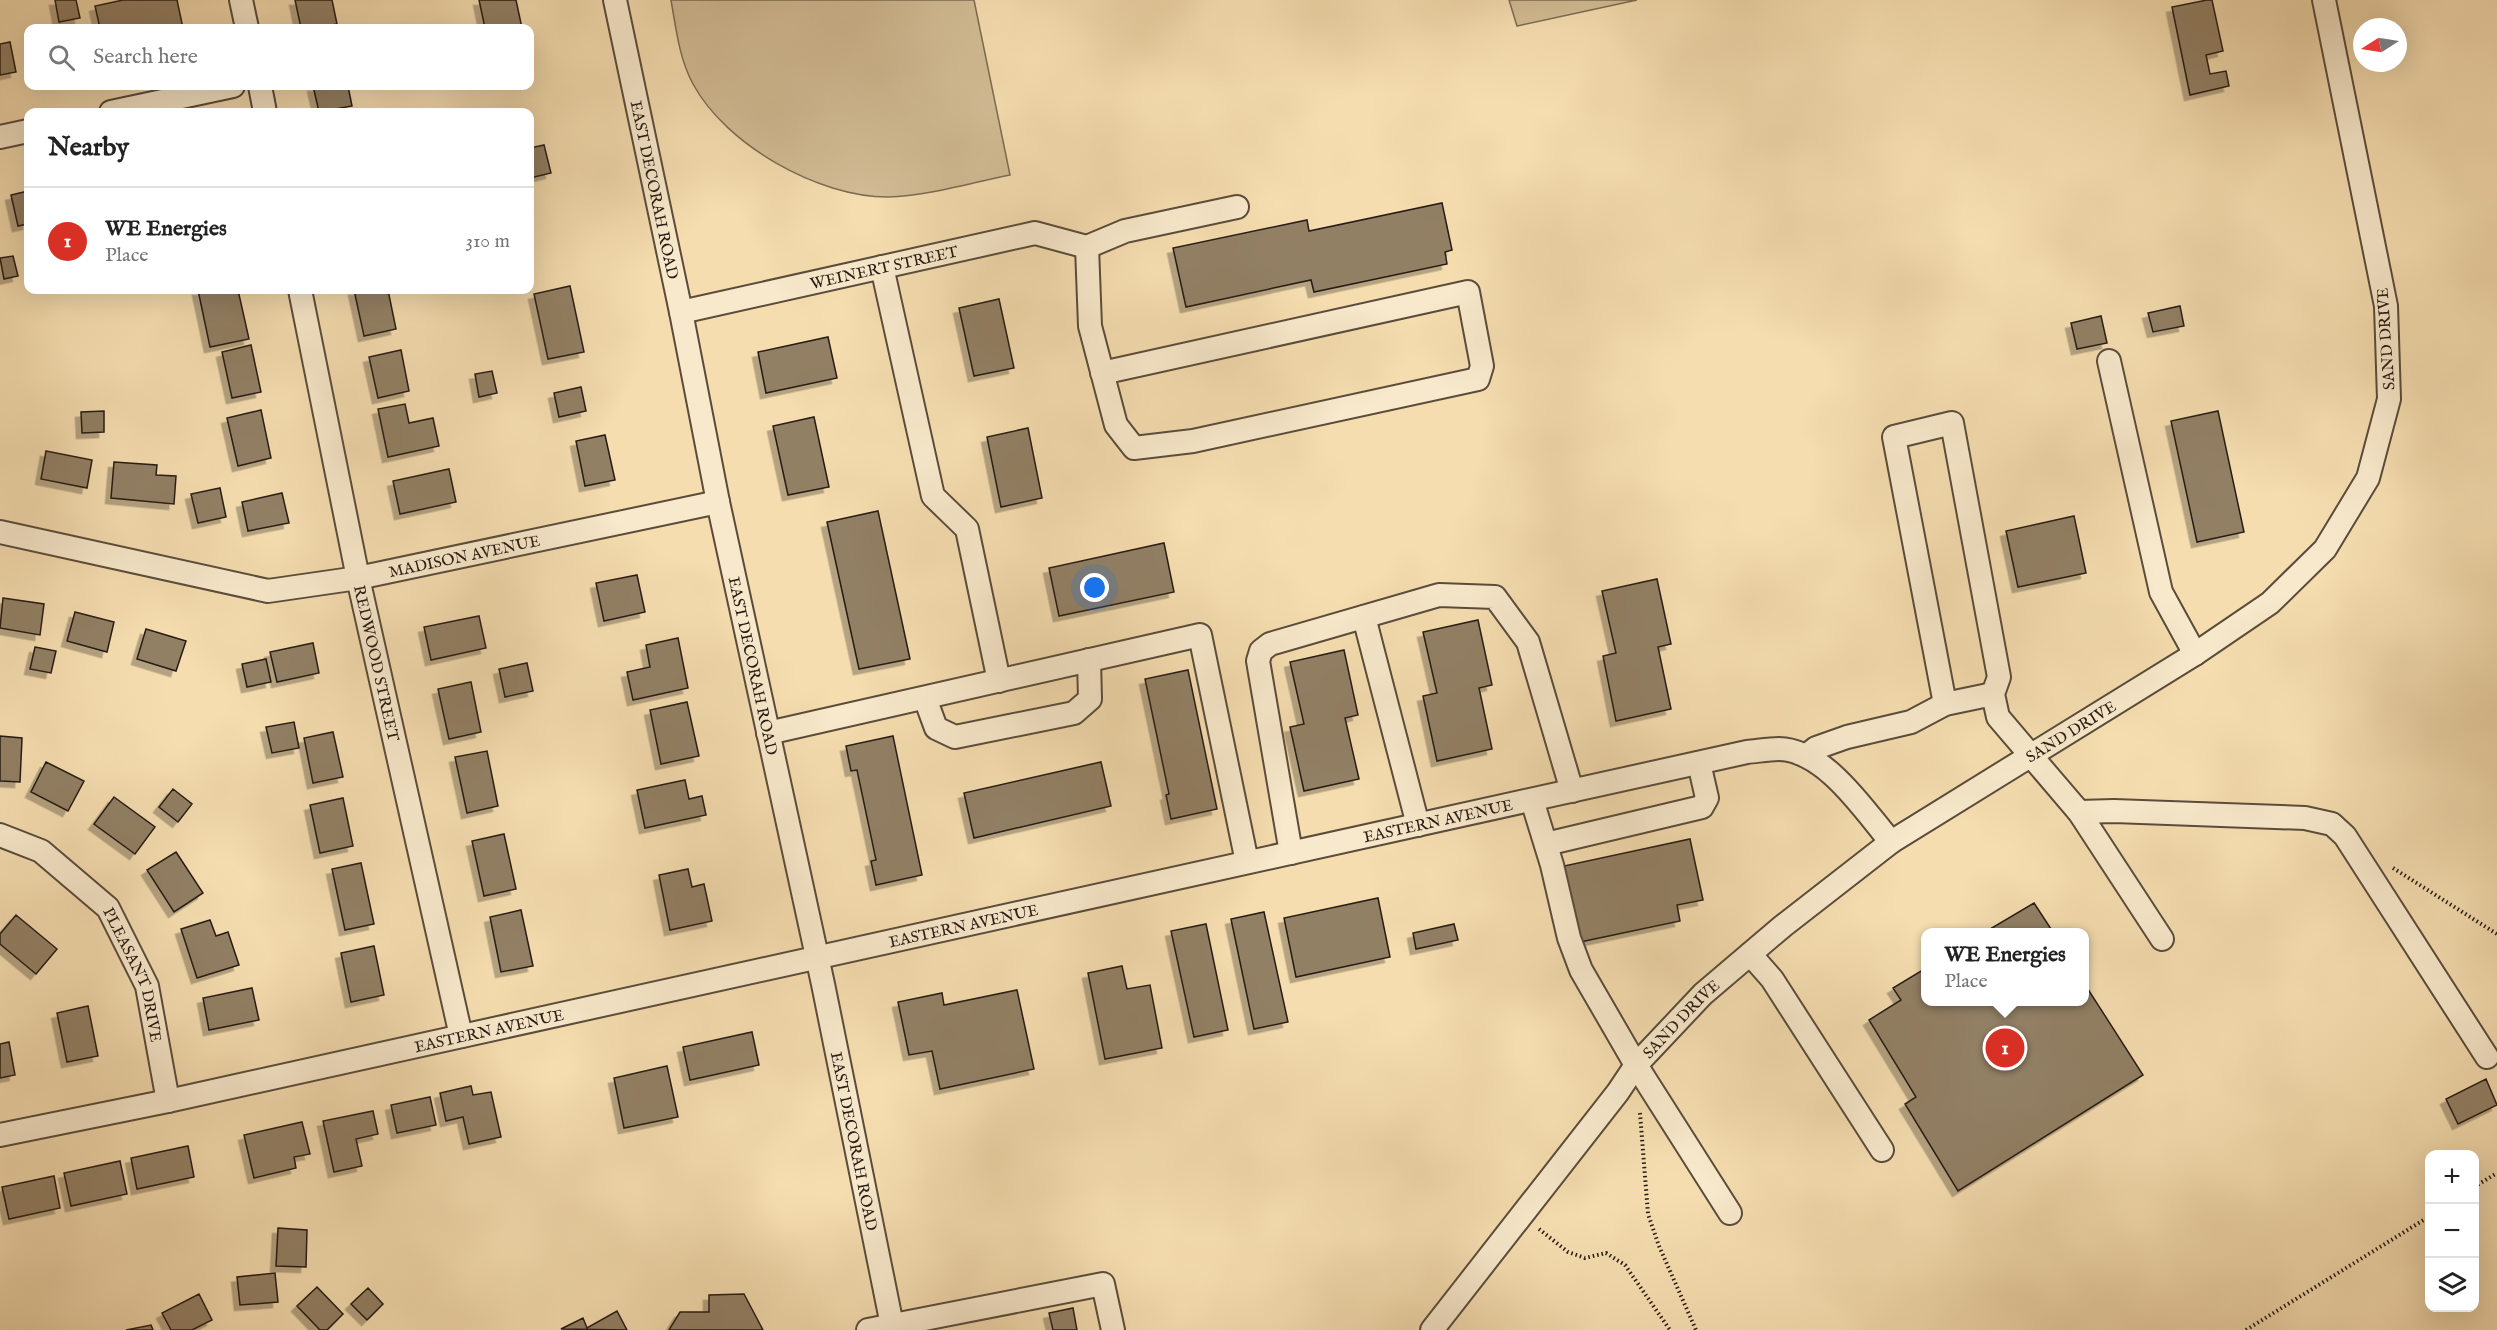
<!DOCTYPE html>
<meta charset="utf-8">
<style>
:root{--surface:#fff;--page:#f6f6f6;--text:#222;--muted:#767676;--line:#e0e0e0;--accent:#d93025}
body{margin:0;font-family:"IM FELL English",serif;background:var(--page);color:var(--text)}
.controls{position:absolute;right:18px;bottom:18px;display:grid;overflow:hidden;border-radius:12px;box-shadow:0 6px 24px #0002}
.controls button{width:54px;height:54px;display:grid;place-items:center;padding:0;border:0;border-bottom:2px solid var(--line);background:var(--surface);color:var(--text);font:30px sans-serif}
.compass{position:absolute;left:2353px;top:18px;width:54px;height:54px;border-radius:50%;background:var(--surface);box-shadow:0 6px 24px #0002;rotate:258deg}
.you{position:absolute;left:1095px;top:588px;width:21px;height:21px;margin:-15px;border:4px solid #fff;border-radius:50%;background:#1a73e8;box-shadow:0 0 0 9px #1a73e833}
.badge{display:grid;place-items:center;width:39px;height:39px;border-radius:50%;background:var(--accent);color:#fff;font-size:20px;font-weight:700}
.pin{position:absolute;translate:-50% -50%;border:3px solid #fff;box-shadow:0 2px 6px #0006}
.popup{position:absolute;left:1921px;top:928px;width:168px;height:78px;box-sizing:border-box;display:grid;place-content:center;border-radius:12px;background:var(--surface);filter:drop-shadow(0 2px 4px #0005);font-size:20px;white-space:nowrap;color:var(--muted)}
.popup b{font-size:22px;color:var(--text)}
.popup::after{content:'';position:absolute;left:50%;top:100%;margin-left:-12px;border:12px solid transparent;border-top-color:var(--surface)}
.list{margin:0;padding:0;list-style:none}
h2{display:flex;justify-content:space-between;align-items:center;height:78px;margin:0;padding:0 24px;font-size:26px}
h2 small{font-size:20px;font-weight:400;color:var(--muted)}
.list li{display:grid;grid-template-columns:39px 1fr auto;gap:18px;align-items:center;box-sizing:border-box;height:108px;padding:0 24px;border-top:2px solid var(--line)}
.list b{display:block;font-size:22px;white-space:nowrap}
.list p{margin:0;font-size:20px;white-space:nowrap;color:var(--muted)}
.list em{font-size:20px;font-style:normal;color:var(--muted)}
.icon{flex:none;width:33px;height:33px;fill:none;stroke:currentColor;stroke-width:2;stroke-linecap:round;stroke-linejoin:round}
.map{position:relative;flex:none;width:2497px;height:1330px;overflow:hidden}
.search{position:absolute;background:var(--surface);box-shadow:0 6px 24px #0002;left:24px;top:24px;width:510px;height:66px;display:flex;align-items:center;gap:15px;box-sizing:border-box;padding:0 21px;border-radius:12px;color:var(--muted);font-size:22px}
.panel{position:absolute;background:var(--surface);box-shadow:0 6px 24px #0002;left:24px;top:108px;width:510px;height:186px;border-radius:12px}
.map>svg:first-child{display:block}
.green{fill:#d2bc95;stroke:#7c6c54;stroke-width:1.5}
.building{fill:#928065;stroke:#271b14;stroke-width:1.5;filter:url(#shadow)}
.lines{fill:none;stroke-linecap:round;stroke-linejoin:round}
.minor-casing{stroke:#5a4c3b;stroke-width:26}
.path{stroke:#271b14;stroke-width:4;stroke-dasharray:1.5 3;stroke-linecap:butt}
.minor{stroke:#f8e9cc;stroke-width:22}
.labels{text-anchor:middle;stroke-width:5;stroke-linejoin:round;paint-order:stroke}
.street-label{font-size:16px;fill:#271b14;stroke:#f8e9cc}
</style>
<div class="map">
<svg width="2497" height="1330" viewBox="0 0 2497 1330">
<defs>
<filter id="shadow"><feDropShadow dx="-5.5" dy="5.5" stdDeviation="0" flood-color="#0004"/></filter>
</defs>
<rect width="100%" height="100%" fill="#f5ddb0"/>
<filter id="stains"><feTurbulence type="fractalNoise" baseFrequency=".00333" numOctaves="4"/><feColorMatrix values="0 0 0 0 .2 0 0 0 0 .09 0 0 0 0 .02 0 0 0 .5 -.17"/></filter>
<radialGradient id="worn" r=".72"><stop offset=".6" stop-color="#630" stop-opacity="0"/><stop offset="1" stop-color="#630" stop-opacity=".3"/></radialGradient>
<path class="green" d="M671,0H974L1010,175C970,183 928,196 888,197C818,197 726,145 693,84C679,58 676,28 671,0Z
M1509,0H1637L1517,26Z"/>
<path class="building" d="M55,0H76L80,18L59,22Z
M123,0H177L183,28H100L95,6Z
M295,0H332L337,24L317,28H301Z
M479,0H516L522,28H485Z
M2207,0H2212L2223,51L2206,55L2210,74L2226,71L2229,86L2190,95L2172,7Z
M10,42L16,72L0,75V44Z
M313,86H348L352,106L319,112Z
M544,145L551,173L530,178V148Z
M28,191V224L18,226L11,195Z
M1442,203L1452,250L1445,252L1447,264L1314,292L1311,280L1186,307L1173,248L1307,220L1309,231Z
M13,256L18,276L4,279L0,258Z
M570,286L584,352L548,359L534,294Z
M198,290H238L249,339L210,347Z
M354,290H388L396,329L364,336Z
M999,299L1014,368L974,376L959,308Z
M2180,306L2184,326L2153,332L2148,313Z
M2101,316L2107,343L2077,349L2071,323Z
M828,337L837,378L766,393L758,352Z
M251,345L261,392L232,398L222,352Z
M401,350L409,391L378,398L369,357Z
M492,371L497,393L479,397L475,374Z
M581,387L586,411L559,417L554,393Z
M405,404L409,423L433,418L439,446L388,457L378,409Z
M261,410L271,458L238,466L227,418Z
M104,411V432L82,433L81,412Z
M2218,411L2244,532L2197,542L2171,421Z
M814,417L829,487L788,495L773,426Z
M1028,428L1042,498L1001,507L987,437Z
M605,435L615,480L585,486L576,441Z
M46,451L92,460L87,488L41,479Z
M114,462L157,465L156,475L176,476L174,504L111,498Z
M449,469L456,502L400,514L393,481Z
M220,488L226,517L198,523L191,494Z
M282,493L289,523L248,531L242,502Z
M878,511L910,659L859,669L827,522Z
M2074,516L2086,573L2018,587L2006,531Z
M1164,543L1174,592L1059,616L1049,568Z
M637,575L645,612L604,621L596,583Z
M1657,579L1671,644L1658,647L1671,709L1616,721L1603,656L1616,653L1602,591Z
M3,598L44,604L40,635L0,628Z
M75,612L114,622L107,652L67,641Z
M479,616L486,648L431,660L424,627Z
M1478,620L1492,685L1479,688L1492,749L1437,761L1423,696L1437,693L1423,632Z
M146,629L186,641L176,671L137,659Z
M678,638L688,688L633,700L627,672L650,667L646,645Z
M313,643L319,673L277,682L270,652Z
M35,647L56,651L51,673L30,669Z
M1344,650L1358,715L1345,718L1359,779L1304,791L1290,727L1304,724L1290,662Z
M266,659L271,682L247,687L242,664Z
M527,663L533,691L505,697L499,669Z
M1188,670L1217,809L1171,819L1166,795L1169,794L1145,679Z
M471,682L481,732L449,739L438,689Z
M687,702L699,756L661,764L650,710Z
M294,722L299,748L272,753L266,727Z
M333,732L343,777L313,783L304,738Z
M0,736L22,738L20,782L0,781Z
M893,736L922,875L876,885L871,861L876,860L857,770L851,771L846,746Z
M487,751L498,806L467,813L455,757Z
M46,762L84,781L68,811L31,792Z
M1101,762L1111,806L974,838L964,793Z
M685,780L689,799L702,796L706,815L645,828L637,790Z
M173,789L192,804L178,822L159,807Z
M114,797L155,827L135,854L94,824Z
M343,798L353,846L320,853L310,805Z
M504,834L516,889L484,896L472,841Z
M1690,839L1703,900L1677,905L1680,921L1580,942L1564,866Z
M176,852L203,893L174,912L147,870Z
M361,863L374,924L345,930L332,869Z
M688,869L692,887L704,884L712,921L670,930L659,875Z
M1378,898L1390,957L1296,977L1284,918Z
M2034,903L2053,932H1985Z
M521,910L533,966L501,972L490,917Z
M1264,912L1288,1022L1254,1029L1231,919Z
M16,915L57,949L36,974L0,944V934Z
M210,920L216,936L228,932L239,965L197,978L181,929Z
M1206,924L1228,1030L1194,1037L1171,931Z
M1454,924L1458,940L1416,949L1413,933Z
M374,946L384,995L351,1002L341,953Z
M1122,966L1127,989L1150,985L1162,1048L1105,1059L1088,973Z
M1926,968V1002H2084V983L2143,1075L1958,1191L1905,1104L1916,1097L1869,1020L1901,1000L1893,988Z
M252,988L259,1020L209,1030L203,998Z
M1017,990L1034,1069L940,1089L932,1051L909,1055L898,1002L942,993L944,1005Z
M88,1006L98,1056L67,1062L57,1013Z
M752,1032L759,1065L690,1080L683,1047Z
M9,1042L15,1075L0,1078V1044Z
M667,1066L678,1117L624,1128L614,1078Z
M2486,1079L2497,1105L2458,1124L2446,1099Z
M471,1086L473,1095L491,1092L501,1137L469,1144L463,1117L446,1121L440,1093Z
M430,1097L436,1125L397,1133L391,1105Z
M373,1111L378,1134L356,1139L362,1166L334,1172L323,1121Z
M302,1122L310,1154L294,1157L296,1168L254,1178L244,1135Z
M188,1146L194,1177L137,1189L131,1158Z
M120,1161L127,1194L71,1206L64,1173Z
M54,1176L60,1208L9,1219L2,1187Z
M278,1228L307,1230L306,1267L276,1266Z
M275,1273L278,1302L240,1305L237,1277Z
M317,1287L343,1314L327,1330H320L297,1306Z
M368,1288L383,1304L367,1320L351,1304Z
M199,1294L212,1320L192,1330H171L162,1313Z
M744,1294L763,1330H669L680,1312H709V1295Z
M1073,1308L1077,1330H1053L1049,1313Z
M617,1311L627,1330L561,1329L583,1318L587,1328Z
M151,1325L153,1330H126Z"/>
<g class="lines">
<defs>
<g id="minor">
<path d="M241,0L247,28"/>
<path id="s1" d="M615,0L681,312L718,502L823,984L893,1330"/>
<path d="M260,86L265,112"/>
<path d="M111,112L233,86"/>
<path d="M0,137L28,131"/>
<path d="M1087,247L1090,326L1116,425L1134,448L1193,441L1478,379L1482,366L1468,292L1102,373"/>
<path d="M1087,247L1125,231L1237,207"/>
<path d="M882,267L933,496L967,529L999,681"/>
<path id="s2" d="M300,290L358,578L461,1036"/>
<path id="s3" d="M681,312L1035,233L1087,247"/>
<path d="M2109,361L2161,592L2195,654"/>
<path id="s4" d="M0,532L268,591L358,578L718,502"/>
<path d="M1364,617L1418,825"/>
<path d="M925,698L936,728L955,737L1074,713L1090,699L1089,660"/>
<path d="M1945,704L1894,437L1952,423L1999,677L1993,694L1998,717L2079,812L2162,939"/>
<path d="M768,733L1200,635L1247,862"/>
<path d="M1806,756L1816,748L1847,737L1911,722L1945,704L1993,694"/>
<path d="M1532,800L1552,865L1569,938L1581,970L1636,1065L1730,1213"/>
<path d="M2079,812L2114,811L2305,818L2332,824L2345,836L2487,1057"/>
<path id="s5" d="M0,835L41,851L108,908L147,986L168,1101"/>
<path d="M1546,844L1702,807L1707,798L1699,763"/>
<path d="M1291,853L1258,661L1261,651L1270,644L1439,595L1495,597L1528,642L1572,791"/>
<path d="M1750,954L1772,979L1882,1150"/>
<path id="s6" d="M0,1135L168,1101L1747,752C1758,751 1769,749 1779,749C1825,750 1864,810 1891,842"/>
<path d="M868,1330L1103,1284L1113,1330"/>
<path id="s7" d="M1432,1330L1618,1092L1636,1065L1703,994L1783,926L1891,842L2195,654L2270,603L2325,549L2368,478L2389,399L2386,306L2324,0"/>
</g>
</defs>
<use href="#minor" class="minor-casing"/>
<path class="path" d="M2393,868L2497,934
M1640,1113L1648,1214L1659,1246L1696,1330
M2474,1187L2497,1173
M1539,1229L1568,1252L1585,1258L1606,1253L1625,1265L1670,1330
M2246,1330L2430,1216"/>
<use href="#minor" class="minor"/>
</g>
<g class="labels">
<g class="street-label">
<text dy="6" stroke="none"><textPath href="#s1" startOffset="194">EAST DECORAH ROAD</textPath></text>
<text dy="6" stroke="none"><textPath href="#s3" startOffset="208">WEINERT STREET</textPath></text>
<text transform="translate(2385 339) rotate(-94)" y="6">SAND DRIVE</text>
<text dy="6" stroke="none"><textPath href="#s4" startOffset="474">MADISON AVENUE</textPath></text>
<text dy="6" stroke="none"><textPath href="#s2" startOffset="381">REDWOOD STREET</textPath></text>
<text dy="6" stroke="none"><textPath href="#s1" startOffset="680">EAST DECORAH ROAD</textPath></text>
<text dy="6" stroke="none"><textPath href="#s7" startOffset="885">SAND DRIVE</textPath></text>
<text dy="6" stroke="none"><textPath href="#s6" startOffset="1472">EASTERN AVENUE</textPath></text>
<text dy="6" stroke="none"><textPath href="#s6" startOffset="986">EASTERN AVENUE</textPath></text>
<text dy="6" stroke="none"><textPath href="#s5" startOffset="204">PLEASANT DRIVE</textPath></text>
<text dy="6" stroke="none"><textPath href="#s7" startOffset="399">SAND DRIVE</textPath></text>
<text dy="6" stroke="none"><textPath href="#s6" startOffset="500">EASTERN AVENUE</textPath></text>
<text dy="6" stroke="none"><textPath href="#s1" startOffset="1166">EAST DECORAH ROAD</textPath></text>
</g>
</g>
<rect width="100%" height="100%" filter="url(#stains)"/>
<rect width="100%" height="100%" fill="url(#worn)"/>
</svg>
<div class="controls">
<button>+</button>
<button>−</button>
<button><svg class="icon" aria-label="layers" viewBox="0 0 24 24"><path d="M12 4l9 5-9 5-9-5zM3 14l9 5 9-5"/></svg></button>
</div>
<svg class="compass" viewBox="-18 -18 36 36"><path d="M0-13l5 13h-10z" fill="#e53935"/><path d="M0 13l5-13h-10z" fill="#767676"/></svg>
<div class="you"></div>
<div class="pin badge" style="left:2005px;top:1048px">1</div>
<div class="popup"><b>WE Energies</b>Place</div>
<div class="search"><svg class="icon" aria-label="search" viewBox="0 0 24 24"><circle cx="10" cy="10" r="6"/><path d="M15 15l6 6"/></svg>Search here</div>
<section class="panel">
<h2>Nearby<small></small></h2>
<ul class="list">
<li><span class="badge">1</span><div><b>WE Energies</b><p>Place</p></div><em>310 m</em></li>
</ul>
</section>
</div>
